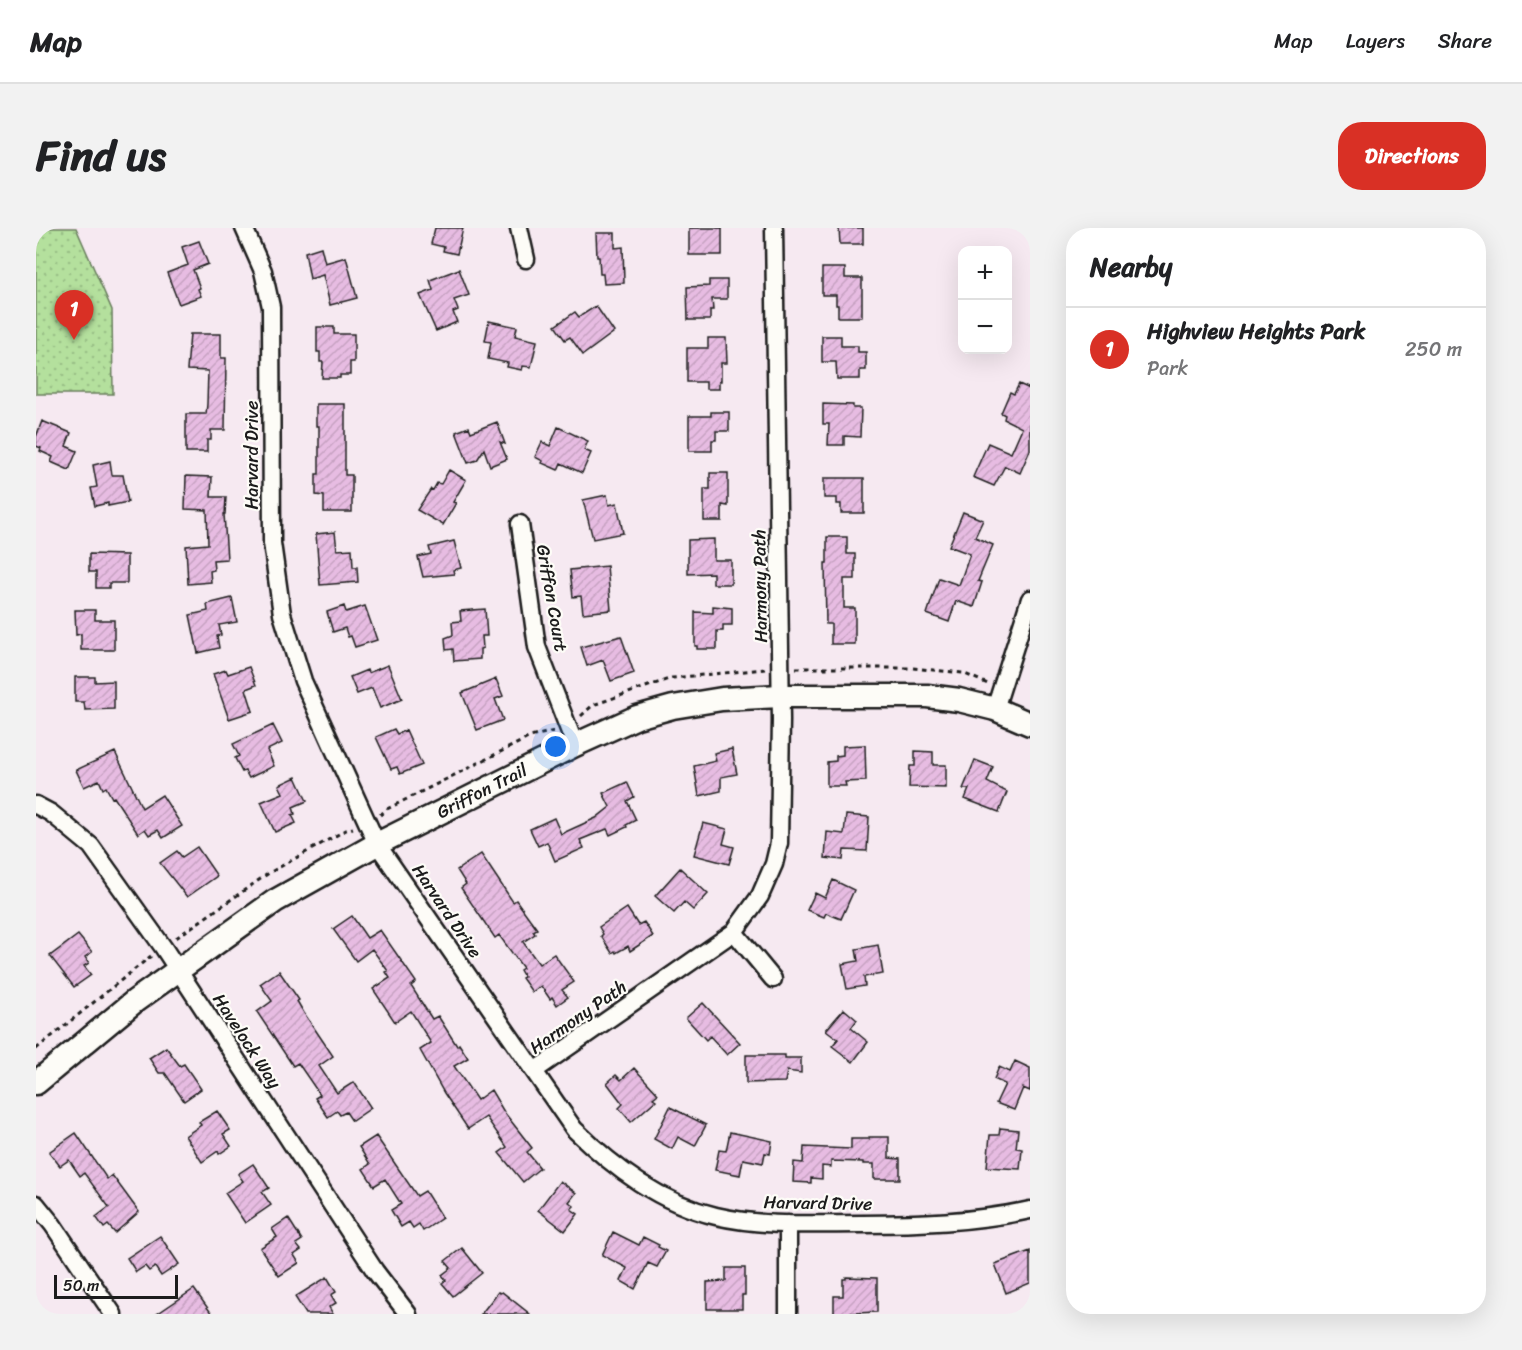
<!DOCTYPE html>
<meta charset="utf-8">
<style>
:root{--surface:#fff;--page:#f2f2f2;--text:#202124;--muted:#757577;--line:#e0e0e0;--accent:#d93025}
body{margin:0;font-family:Sriracha,sans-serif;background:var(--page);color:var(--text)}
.controls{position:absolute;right:18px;top:18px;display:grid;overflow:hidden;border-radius:12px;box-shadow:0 6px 24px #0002}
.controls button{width:54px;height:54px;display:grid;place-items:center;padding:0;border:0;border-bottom:2px solid var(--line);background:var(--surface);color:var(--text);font:30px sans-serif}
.scale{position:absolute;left:18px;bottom:15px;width:124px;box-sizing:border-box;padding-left:6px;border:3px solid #1c1c1c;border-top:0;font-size:16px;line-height:21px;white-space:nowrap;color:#1c1c1c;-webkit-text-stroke:4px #fdfcf7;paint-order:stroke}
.you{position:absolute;left:520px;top:519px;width:21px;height:21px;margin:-15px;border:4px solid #fff;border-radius:50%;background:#1a73e8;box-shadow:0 0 0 9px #1a73e833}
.badge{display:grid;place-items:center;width:39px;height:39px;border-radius:50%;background:var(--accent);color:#fff;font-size:20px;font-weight:700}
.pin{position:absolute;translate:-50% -50px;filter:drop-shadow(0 2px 3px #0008)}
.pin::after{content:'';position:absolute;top:32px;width:21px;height:18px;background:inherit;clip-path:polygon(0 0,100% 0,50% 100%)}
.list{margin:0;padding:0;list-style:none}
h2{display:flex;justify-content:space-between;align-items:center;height:78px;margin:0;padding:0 24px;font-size:26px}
h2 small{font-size:20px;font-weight:400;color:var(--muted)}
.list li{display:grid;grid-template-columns:39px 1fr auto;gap:18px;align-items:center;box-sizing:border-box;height:84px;padding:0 24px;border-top:2px solid var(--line)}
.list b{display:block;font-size:22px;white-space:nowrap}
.list p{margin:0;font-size:20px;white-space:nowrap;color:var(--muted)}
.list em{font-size:20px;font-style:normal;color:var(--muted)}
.map{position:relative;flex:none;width:994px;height:1086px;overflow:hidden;border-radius:24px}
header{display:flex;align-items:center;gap:36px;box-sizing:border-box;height:84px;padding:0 30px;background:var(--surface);border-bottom:2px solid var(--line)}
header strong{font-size:28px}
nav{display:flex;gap:33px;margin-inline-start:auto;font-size:21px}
.intro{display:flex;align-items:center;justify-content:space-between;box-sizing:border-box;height:144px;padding:0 36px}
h1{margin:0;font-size:42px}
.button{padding:15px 27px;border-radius:24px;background:var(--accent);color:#fff;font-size:21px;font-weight:700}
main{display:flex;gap:36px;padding:0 36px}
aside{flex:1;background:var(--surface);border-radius:24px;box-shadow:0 6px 24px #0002}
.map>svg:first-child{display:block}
.park{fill:url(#park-dots);stroke:#687e5c;stroke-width:1.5}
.building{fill:url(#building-hatch);stroke:#1c1c1c;stroke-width:1.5}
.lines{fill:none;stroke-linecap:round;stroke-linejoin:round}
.street-casing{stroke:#1c1c1c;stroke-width:21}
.secondary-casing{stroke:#1c1c1c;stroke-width:27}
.path{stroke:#1c1c1c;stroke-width:3;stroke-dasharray:4.5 4.5;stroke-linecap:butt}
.street{stroke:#fdfcf7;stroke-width:16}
.secondary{stroke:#fdfcf7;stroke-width:22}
.labels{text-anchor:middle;stroke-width:4.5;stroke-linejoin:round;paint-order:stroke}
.street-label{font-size:18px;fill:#1c1c1c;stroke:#fdfcf7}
</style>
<header>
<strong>Map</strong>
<nav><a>Map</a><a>Layers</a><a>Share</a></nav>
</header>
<div class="intro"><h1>Find us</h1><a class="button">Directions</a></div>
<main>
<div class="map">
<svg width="994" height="1086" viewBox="0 0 994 1086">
<defs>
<pattern id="park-dots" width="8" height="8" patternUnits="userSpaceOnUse" patternTransform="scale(1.5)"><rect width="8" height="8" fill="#b4e09d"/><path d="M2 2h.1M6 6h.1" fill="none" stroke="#9ac087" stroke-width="1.8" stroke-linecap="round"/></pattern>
<pattern id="building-hatch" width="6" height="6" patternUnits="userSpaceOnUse" patternTransform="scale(1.5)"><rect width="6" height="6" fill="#e7bce2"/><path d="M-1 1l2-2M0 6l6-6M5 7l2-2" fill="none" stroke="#c6a1c1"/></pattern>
</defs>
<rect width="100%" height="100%" fill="#f6e9f1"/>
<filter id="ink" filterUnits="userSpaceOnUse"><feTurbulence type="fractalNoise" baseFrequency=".0167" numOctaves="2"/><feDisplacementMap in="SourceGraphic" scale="12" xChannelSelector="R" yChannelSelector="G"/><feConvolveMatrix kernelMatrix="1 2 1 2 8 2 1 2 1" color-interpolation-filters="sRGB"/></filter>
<g filter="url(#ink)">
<path class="park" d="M0,0H40L76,82L77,166H0Z"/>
<path class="building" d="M399,0H427L421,26L407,23L408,19L395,16Z
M653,0H686V27H653Z
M803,0H827V16H804Z
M560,5H579V20L587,19L588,55L568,56L567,46H564L563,29H561Z
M163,13L172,36L157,42L164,60L162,61L165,68L143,76L131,45L152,37L146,19Z
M285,19L289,35L310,29L321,70L294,77L287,47L274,51L269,24Z
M786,40H809V50H826V89H802V77H800V67H786Z
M423,41L433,67L418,72L422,82L417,84L421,94L400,103L384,67L397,62L394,52Z
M673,52H691V71H676L677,82H674V92H652L651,59L673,58Z
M560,78L578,104L547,127L534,109L529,112L519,98L539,84L543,89Z
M453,93L481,99L479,108L501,113L495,139L487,138L486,142L471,139L472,135L452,131L455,114L449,113Z
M281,99H298V106H318V134H314V147H304V150H286L287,134H284V124H281Z
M154,106H185V130H190L189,202H175V212H171V224H150V186H170L171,176L172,143L151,142Z
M786,108H805V118H822V124H830V142H824V151H801L800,134H786Z
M672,110H690L691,135H685V153H683V161H670V154H651V120H672Z
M983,156L994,161V222L984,245L969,238L958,258L937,249L952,215L975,225L986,200L968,191L969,187L965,185L974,164L978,166Z
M280,176H309V247H316V284H288V268L280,267V246H283V198H280Z
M787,176L817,177V180H825L824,209L808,208V217H792L793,196H787Z
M675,184H693V203H680V212H676V223H653V188H675Z
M6,193L35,205L30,218L41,223L33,242L15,234L17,229L4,223L5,220L0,218V209Z
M461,194L469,216L464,214L471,231L454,238L448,221L441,232L432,235L420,204L433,199L435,204Z
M522,199L552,213L548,222L555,225L546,245L525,235L522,242L506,235L507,233L499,229L506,214L514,218Z
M74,233L76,247H87L92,274L72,278V275L59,278L55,260L61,259L57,237Z
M413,242L430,252L417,274L420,275L407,297L381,282L395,261L397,262L401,255L405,256Z
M674,245H692V278L686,277V293H668V261H674Z
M150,248L176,249L175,269H190L189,286H188L191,331L177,332L178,342L174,343L175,354L152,356L150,318L172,316L171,282L149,281Z
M788,250H828V285H805V276H801V270H788Z
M571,267L573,277L581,275L587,305L557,311L547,272Z
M927,284L947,292L939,309L957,317L942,353L946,354L938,379L920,373L913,394L891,386L903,350L923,357L934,326L913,318Z
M299,304L301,322L316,321L317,339H321L322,354L284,357L280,306Z
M791,309H811V326H819V351H808V380H819V416H795V396H790L789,335H791Z
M678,311V332H695V356H677V345L652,346V312Z
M418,313L425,340L417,342L418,346L387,349L382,329L395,326L393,319Z
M53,326L91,327V355H73V360H60V344H53Z
M571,338L575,382L547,385L545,368L537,369L534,342Z
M196,370L201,394L183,397L185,407L181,408L183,420L162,425L154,387L172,383L171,376Z
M308,378L310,384L329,378L341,412L319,419L315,408L312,409L309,400L297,404L291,384Z
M677,378L696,380V397H687V403H681V421H661V418H659V384L677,385Z
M449,381L451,408H446L447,420L444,421V431L418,433L417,421L410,422L409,410L417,407L416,394L425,393L424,383Z
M39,382H59V392H78V422H45V406L40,407Z
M585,408L598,445L575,453L567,432L551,438L545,419Z
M352,437L366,471L344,480L336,460L321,466L314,449L331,442L332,445Z
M213,439L220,457L210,461L217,483L193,491L177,446L190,442L192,446Z
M39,449H59V454L78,453V481L49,482L48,474H39Z
M460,451L467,468L459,471L467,492L441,502L426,465Z
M237,497L246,515L231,522L238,538L213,550L209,543L206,544L199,530L203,528L197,516Z
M358,501L361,506L370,502L386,537L364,546L361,539L355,541L340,509Z
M829,517L830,553L809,554L810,558H791V534L800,533V528L807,527V518Z
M696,521L701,546L685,549V563L663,568L658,538L680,533L678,525Z
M879,523L897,524V537H910V560L873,559L874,538H879Z
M79,524L106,580L126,567L146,598L127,610L122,602L113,607L109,601L102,606L78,569L76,570L70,559L67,561L63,552L48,559L40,542Z
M939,532L957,539L951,554L971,564L963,584L929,571L933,561H927Z
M260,549L271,573L257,579L259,586L256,587L260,595L239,604L225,574L247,565L243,557Z
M591,554L598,569L591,573L600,592L590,597L591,599L574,607L571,601L544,612L548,620L519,633L511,614L502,618L494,601L518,590L525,606L560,590L574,579L567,565Z
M810,587L833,589L831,623L808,622L807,632L789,630L791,604L808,606Z
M667,595L691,601L687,616L698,619L693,636L658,627Z
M161,619L181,648L151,669L124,635L141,623L146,629Z
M445,626L477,674L480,672L501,701L497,703L499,706L487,714L503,736L518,726L538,754L526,762L532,769L521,777L516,769L514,771L505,758L496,764L486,750L488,749L484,742L487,740L463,707L459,710L425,660L430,656L421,642Z
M644,640L672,666L657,682L648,674L638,685L619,668Z
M797,652L818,662L805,691L790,685L788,689L771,682L779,665L789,670Z
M591,680L602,697L608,694L617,708L594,723L592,718L580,725L579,723L576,725L565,708L567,706L563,699Z
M316,688L331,710L344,702L380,754L375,758L396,791L402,788L421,818L423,816L432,830L418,838L441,872L455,862L468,884L496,920L491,924L504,940L487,954L463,925L471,919L450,889L432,901L408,865L384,822L395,815L375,783L359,794L337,761L354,750L350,744L352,743L336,721L320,733L297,701Z
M42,707L56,724L49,729L53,735L48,738L55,747L38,759L14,728Z
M842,717L847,746L828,749L829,758L811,761L806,736L822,733L820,721Z
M243,743L263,772L261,773L268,785L297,828L283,838L301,865L318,854L335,880L316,893L310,884L304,887L301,883L292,889L279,870L284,867L262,835L257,838L221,784L236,773L224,756Z
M667,775L704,815L691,827L674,808L670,812L650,790Z
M808,781L821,792L815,800L832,814L817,834L796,818L802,811L790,802Z
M130,819L144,838L148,836L165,861L148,873L129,845H123L113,830Z
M710,827H749V830H765V845L751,843L749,854L710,855Z
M979,833L994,840V863L987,860L978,882L960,875L969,856L958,851L963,839L974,844Z
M598,840L622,866L617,870L620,872L595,894L583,880L587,876L571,855L580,847L585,852Z
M634,879L670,897L659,918L642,909L636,921L618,911Z
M181,883L194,902L187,906L195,918L183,926L182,923L166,934L149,908L165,897L163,894Z
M964,900L982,902L980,920L986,921L984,941L951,939L954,907H963Z
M694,904L736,913L734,926L729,925L727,935L707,931L704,947L679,942L683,922L690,923Z
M40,905L71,951L76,947L103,984L79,1005L72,997L68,1000L60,989L73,979L48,945L44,948L33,932L24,938L13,924Z
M340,908L381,968L389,963L406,990L387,1003L383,996L377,1000L373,994L365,999L355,982L365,976L349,951L338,958L327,941L334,936L323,919Z
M833,909H853V930L864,931V951H838V936H827V934L795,933V939L786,938V951L775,950V955L757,954L758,934L767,935L768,919L815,921V911H833Z
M217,936L233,960L226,964L235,977L209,995L189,965L207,953L202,946Z
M524,953L540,965L533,974L538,978L535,981L542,986L529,1003L502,982Z
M252,990L266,1012L260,1016L265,1022L258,1027L263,1035L243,1048L224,1020L241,1009L236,1001Z
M577,1004L603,1017L607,1009L623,1017L622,1019L630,1023L621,1039L612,1035L599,1061L585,1053L591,1040L566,1027Z
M124,1008L143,1036L125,1048L119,1039L113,1043L109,1038L100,1044L91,1030Z
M426,1020L446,1045L417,1068L406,1055L410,1052L406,1047L415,1040L409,1033Z
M994,1023V1055L970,1065L959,1036Z
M690,1040H709V1067H706V1081H671V1054L690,1053Z
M291,1049L300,1064L295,1067L300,1075L293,1079L297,1086H270L259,1069Z
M810,1049L841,1050V1084L798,1086V1068H807V1051H810Z
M158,1061L176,1086H121Z
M462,1064L464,1065L466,1064L494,1086H445Z"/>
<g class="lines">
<defs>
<path id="street" d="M208,0L227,43L235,79L236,315L246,386L267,453L341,616L538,901C578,940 624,975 680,988C727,999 777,996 826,996C881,996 939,994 994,982
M483,0L490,31
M484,296L501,419L539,517
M959,481L994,371
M0,577L15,585L55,618L127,719L339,1043L372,1086
M698,704L737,751
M498,843L698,704L724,668L738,636L743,615L745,492L738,0
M0,976L17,997L77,1086
M752,996V1086"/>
<path id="secondary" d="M0,855L99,773L239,673L341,616L539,517L601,489L637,479L686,471L745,468H891L923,472L959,481L994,496"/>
</defs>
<use href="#street" class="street-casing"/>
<use href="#secondary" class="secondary-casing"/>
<path class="path" d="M760,440H876L927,445L952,456
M545,488L557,477L636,450L729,441
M344,587L351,581L494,509L518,503
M140,710L233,645L310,602L317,600
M0,821L115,728"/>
<use href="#street" class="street"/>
<use href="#secondary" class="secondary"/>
</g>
</g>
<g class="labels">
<g class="street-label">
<text transform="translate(216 227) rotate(-90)" y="6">Harvard Drive</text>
<text transform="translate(724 358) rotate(-91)" y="6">Harmony Path</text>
<text transform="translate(516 370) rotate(80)" y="6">Griffon Court</text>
<text transform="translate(446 563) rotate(-27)" y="6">Griffon Trail</text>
<text transform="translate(411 683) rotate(56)" y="6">Harvard Drive</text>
<text transform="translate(542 789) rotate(-35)" y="6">Harmony Path</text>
<text transform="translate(211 813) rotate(57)" y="6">Havelock Way</text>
<text transform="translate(782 975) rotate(1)" y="6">Harvard Drive</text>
</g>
</g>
</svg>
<div class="controls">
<button>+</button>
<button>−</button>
</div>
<div class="scale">50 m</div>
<div class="you"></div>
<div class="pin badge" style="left:38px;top:112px">1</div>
</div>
<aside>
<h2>Nearby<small></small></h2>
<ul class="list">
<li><span class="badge">1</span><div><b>Highview Heights Park</b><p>Park</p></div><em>250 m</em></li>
</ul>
</aside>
</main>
